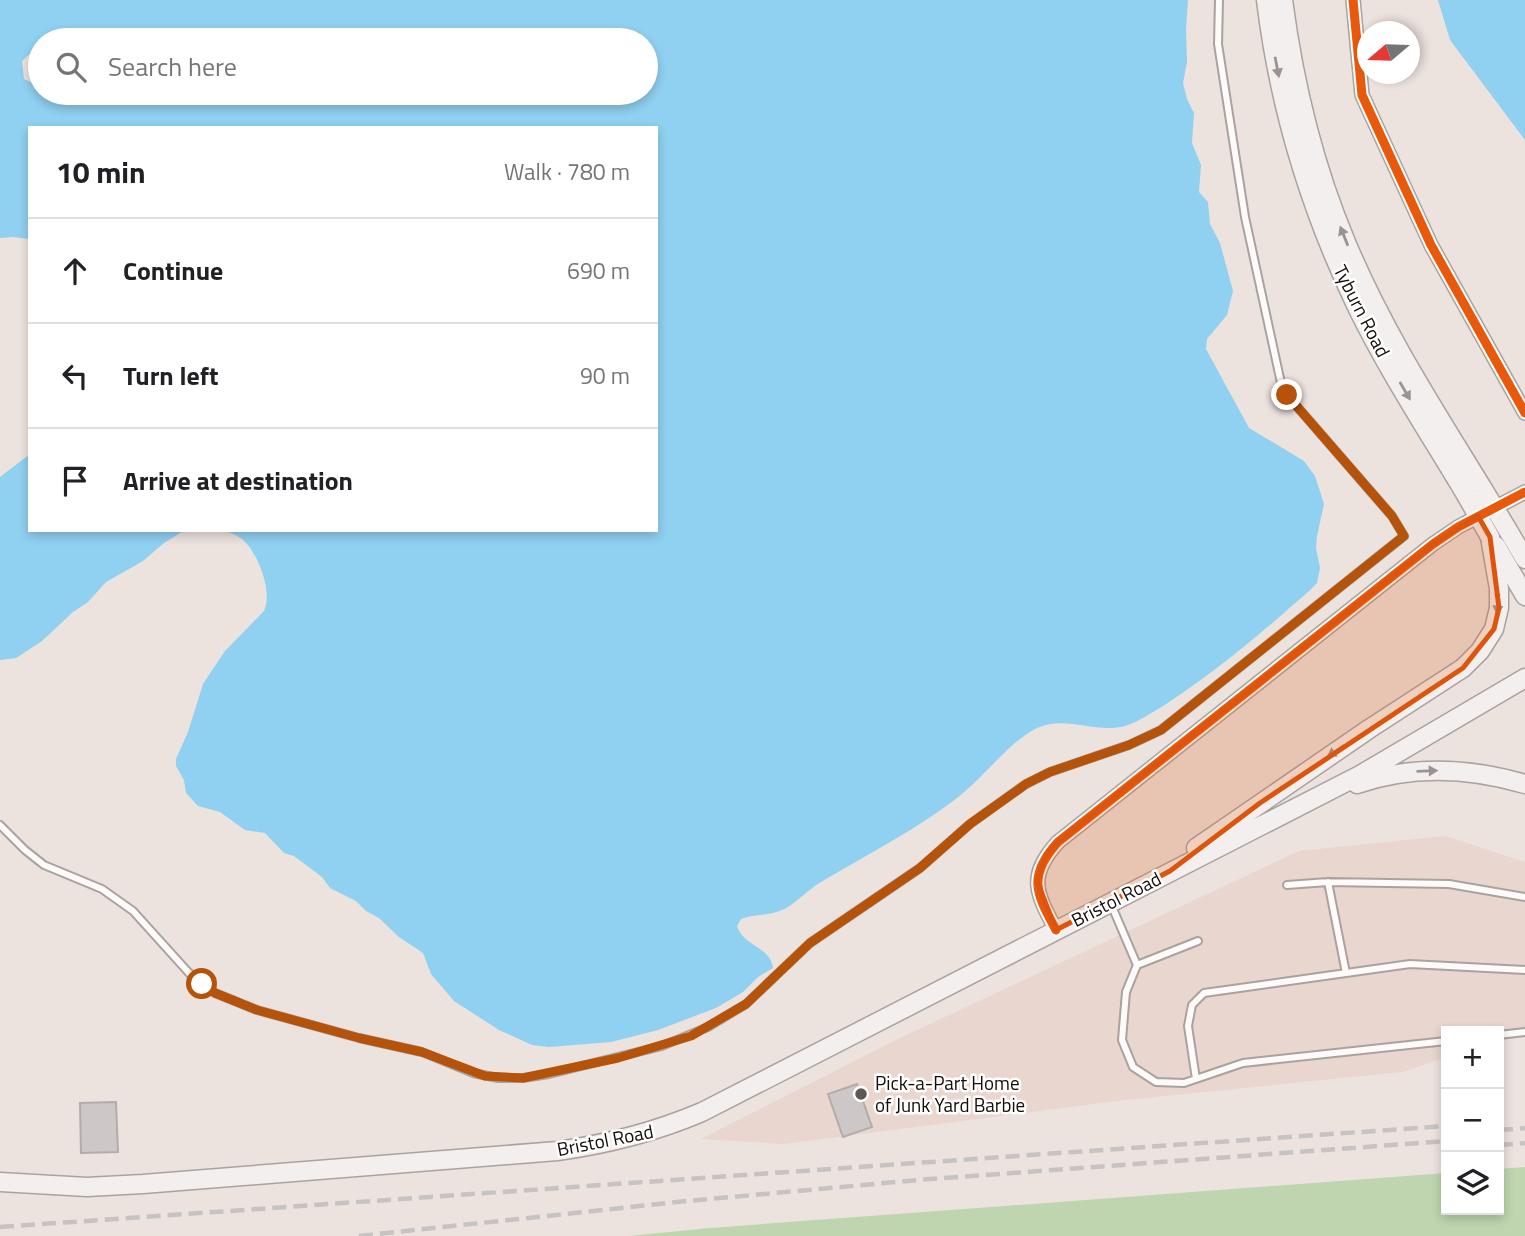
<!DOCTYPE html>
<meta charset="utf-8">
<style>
:root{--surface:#fff;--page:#f2f2f2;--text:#202124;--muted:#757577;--line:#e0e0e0}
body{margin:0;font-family:"Titillium Web",sans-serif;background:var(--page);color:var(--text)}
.controls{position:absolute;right:21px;bottom:21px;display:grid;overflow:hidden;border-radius:0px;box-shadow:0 4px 10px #0003}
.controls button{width:63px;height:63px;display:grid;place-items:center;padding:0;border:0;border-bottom:2px solid var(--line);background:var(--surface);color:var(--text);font:35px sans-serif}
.compass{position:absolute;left:1357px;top:21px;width:63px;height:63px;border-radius:50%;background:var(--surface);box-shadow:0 4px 10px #0003;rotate:251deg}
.stop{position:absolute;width:21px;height:21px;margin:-16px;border:5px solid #b45309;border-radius:50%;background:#fff}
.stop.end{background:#b45309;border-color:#fff;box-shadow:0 2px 7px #0008}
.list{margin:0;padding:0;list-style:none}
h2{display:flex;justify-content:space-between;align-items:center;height:91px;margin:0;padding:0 28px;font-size:30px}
h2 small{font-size:23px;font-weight:400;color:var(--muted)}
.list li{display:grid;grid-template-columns:46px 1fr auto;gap:21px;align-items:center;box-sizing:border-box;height:105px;padding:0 28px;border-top:2px solid var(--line)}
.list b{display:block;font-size:26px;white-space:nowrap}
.list em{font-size:23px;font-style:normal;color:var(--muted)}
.icon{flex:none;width:38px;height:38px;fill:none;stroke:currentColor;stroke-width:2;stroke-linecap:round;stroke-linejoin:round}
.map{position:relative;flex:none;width:1525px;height:1236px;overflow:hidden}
.search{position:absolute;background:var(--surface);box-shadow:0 4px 10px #0003;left:28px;top:28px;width:630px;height:77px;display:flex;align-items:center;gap:18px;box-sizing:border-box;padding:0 24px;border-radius:38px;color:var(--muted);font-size:26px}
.panel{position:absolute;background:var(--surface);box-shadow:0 4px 10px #0003;left:28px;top:126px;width:630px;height:406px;border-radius:0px}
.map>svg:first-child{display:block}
.built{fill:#e9d6ce}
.green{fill:#bfd5b0}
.water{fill:#90d0f0;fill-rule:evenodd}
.building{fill:#cdc7c8;stroke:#b2acad;stroke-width:2}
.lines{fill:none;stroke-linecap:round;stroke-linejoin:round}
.service-casing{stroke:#aaa29f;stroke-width:10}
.minor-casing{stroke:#aaa29f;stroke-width:16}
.secondary-casing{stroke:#aaa29f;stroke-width:21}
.service{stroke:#fcfbfa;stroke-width:6}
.minor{stroke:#fcfbfa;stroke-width:12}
.secondary{stroke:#f3efee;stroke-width:18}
.rail{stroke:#c6c3c2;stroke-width:4.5;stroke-dasharray:14 7;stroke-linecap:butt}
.secondary-bridge-casing{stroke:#aaa29f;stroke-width:21;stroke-linecap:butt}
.secondary-bridge{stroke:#f3efee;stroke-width:18}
.cycleway-casing{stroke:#fff;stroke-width:13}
.cycleway{stroke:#e8590c;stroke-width:9}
.oneway{fill:#999493}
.route{stroke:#b45309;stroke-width:9}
.marked{fill:#dd550c;fill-opacity:0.2;stroke:#dd550c;stroke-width:5;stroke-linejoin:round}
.poi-dot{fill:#5e5754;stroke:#fff;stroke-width:2.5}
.labels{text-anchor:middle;stroke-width:5;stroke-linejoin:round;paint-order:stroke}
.street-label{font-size:19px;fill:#120c0a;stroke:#fff}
.poi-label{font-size:19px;fill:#120c0a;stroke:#fff;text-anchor:start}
</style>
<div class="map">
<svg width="1525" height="1236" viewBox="0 0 1525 1236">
<rect width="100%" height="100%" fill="#ece2de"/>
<path class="built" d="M1445,836L1525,862V1029L1499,1039V1031H1446V1057L1403,1072L1124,1100L784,1144L701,1139L898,1039L1299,851Z"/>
<path class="green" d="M1525,1167V1236H629L710,1228L1446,1173V1210H1499V1169Z"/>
<path class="water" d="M0,0H1188L1186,29L1187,62L1183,83L1187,99L1194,113L1192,143L1201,165L1199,192L1208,202L1210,224L1220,243L1233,291L1227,315L1207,339L1206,349L1249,428L1304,461L1315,476L1324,504L1317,536L1316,548L1320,568L1317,583C1307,594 1296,602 1285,612C1246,646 1206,678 1163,706C1151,713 1138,722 1125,726C1095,734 1066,715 1037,728C1010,741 982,779 957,798C914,831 866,855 821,882C807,890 796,904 782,910C769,916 754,914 741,919L737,926C744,947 770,946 773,968L758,977L743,992L716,1008L658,1030L611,1042L549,1047L532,1045L499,1030L454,1001L431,974L423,953L399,937L379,918L366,911L356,901L330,888L322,877L294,856L284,853L265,833L245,830L220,812L198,806L186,793L184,780L176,766V759L188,732L203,684L225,651L264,611C273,592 258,553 243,540C236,534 227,531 218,530H656V128H30V239L12,237L0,238ZM40,40H646V93H40V82L35,84L24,79L22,61L32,52L40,55Z
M1438,0H1525V140L1450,40Z
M30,454V530H185L164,543L143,561L106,582L88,602L73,612L42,641L16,658L0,660V477Z"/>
<path class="building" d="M857,1084L872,1127L843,1137L828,1094Z
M116,1102L118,1152L81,1153L80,1103Z"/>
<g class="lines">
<defs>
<path id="service" d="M0,825L25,850L44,865L102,889L133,911L189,973L215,993L257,1010L359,1038L422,1052L473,1073L498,1078H523L549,1074L662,1046L708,1027L746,1004L810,943L920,868L970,824L1026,784L1050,772L1129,745L1161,730L1404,536L1392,516L1287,395L1281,383L1245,217L1218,44L1219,0
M1328,882L1346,973
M1287,885L1328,882L1449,884L1525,897
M1111,904L1137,965L1198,941
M1137,965L1126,992L1122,1040L1133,1067L1156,1082L1184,1083L1243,1063L1446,1041
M1499,1035L1525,1032
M1196,1079L1188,1026L1192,1005L1204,993L1410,964L1525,970"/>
<path id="minor" d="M1353,0L1362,95L1431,245L1525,413
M1056,930C1036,893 1027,876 1058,842L1433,544L1458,527L1525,492"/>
<path id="secondary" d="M1266,0C1279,107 1310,209 1356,305C1387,369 1429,433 1466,495
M1283,0C1294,83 1313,164 1346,242C1382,329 1434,409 1483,489
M1509,532L1525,559
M1496,546L1525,596
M1357,784C1412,765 1470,768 1525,784
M1196,848L1369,729L1463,668L1480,651L1494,629L1499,608V589L1490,537
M0,1182L87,1187L143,1184L557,1151C609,1144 655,1132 702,1112L1360,775L1525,678"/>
</defs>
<use href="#service" class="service-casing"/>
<use href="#minor" class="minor-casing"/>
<use href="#secondary" class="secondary-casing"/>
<use href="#service" class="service"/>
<use href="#minor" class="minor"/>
<use href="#secondary" class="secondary"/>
<path class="rail" d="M1499,1130L1525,1128
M1499,1145L1525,1143
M0,1227L1446,1126
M359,1236L687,1201L918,1180L1446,1141"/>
<defs>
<path id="secondary-bridge" d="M1483,489L1509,532
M1466,495L1490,537"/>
</defs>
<use href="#secondary-bridge" class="secondary-bridge-casing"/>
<use href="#secondary-bridge" class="secondary-bridge"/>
<defs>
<path id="cycleway" d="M1353,0L1362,95L1431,245L1525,413
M1056,930C1036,893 1027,876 1058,842L1433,544L1458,527L1525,492"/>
</defs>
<use href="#cycleway" class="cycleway-casing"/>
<use href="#cycleway" class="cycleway"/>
</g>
<defs><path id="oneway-solid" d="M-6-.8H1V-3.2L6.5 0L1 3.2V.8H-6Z" transform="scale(1.75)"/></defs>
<g class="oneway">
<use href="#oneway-solid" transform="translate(1277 67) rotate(79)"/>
<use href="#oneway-solid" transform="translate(1344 236) rotate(-112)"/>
<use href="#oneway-solid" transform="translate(1405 391) rotate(60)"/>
<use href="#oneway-solid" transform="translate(1498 604) rotate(95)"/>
<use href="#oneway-solid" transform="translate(1336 751) rotate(146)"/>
<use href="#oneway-solid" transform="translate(1427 771) rotate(-2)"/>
</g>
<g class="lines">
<path class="route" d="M202,984L215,993L257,1010L359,1038L422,1052L485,1076L523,1078L618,1058L691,1036L746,1004L810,943L920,868L970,824L1026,784L1050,772L1129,745L1161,730L1404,536L1392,516L1287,395"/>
</g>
<path class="marked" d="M1478,516L1490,537L1499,608L1494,629L1463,668L1260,803L1170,871L1056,930L1037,881L1046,855L1058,842L1433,544Z"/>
<circle class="poi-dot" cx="861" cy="1094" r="7"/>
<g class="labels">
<g class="street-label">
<text transform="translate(1362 311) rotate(63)" y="7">Tyburn Road</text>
<text transform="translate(1116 899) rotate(-27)" y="7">Bristol Road</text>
<text transform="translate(605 1140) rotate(-11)" y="7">Bristol Road</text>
</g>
<g class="poi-label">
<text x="875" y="1090">Pick-a-Part Home<tspan x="875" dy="22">of Junk Yard Barbie</tspan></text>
</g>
</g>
</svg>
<div class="controls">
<button>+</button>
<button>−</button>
<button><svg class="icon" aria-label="layers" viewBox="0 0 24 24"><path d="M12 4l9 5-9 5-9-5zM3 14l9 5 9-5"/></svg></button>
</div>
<svg class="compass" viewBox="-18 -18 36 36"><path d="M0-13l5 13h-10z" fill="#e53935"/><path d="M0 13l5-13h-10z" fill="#757577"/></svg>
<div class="stop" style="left:202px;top:984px"></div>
<div class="stop end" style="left:1287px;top:395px"></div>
<div class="search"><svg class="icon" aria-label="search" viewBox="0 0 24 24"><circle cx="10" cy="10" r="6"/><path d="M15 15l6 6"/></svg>Search here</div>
<section class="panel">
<h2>10 min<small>Walk · 780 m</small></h2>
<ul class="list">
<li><svg class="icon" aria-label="ahead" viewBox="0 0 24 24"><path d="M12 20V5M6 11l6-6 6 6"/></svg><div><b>Continue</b></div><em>690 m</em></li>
<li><svg class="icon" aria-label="left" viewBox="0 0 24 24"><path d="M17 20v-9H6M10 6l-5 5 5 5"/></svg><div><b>Turn left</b></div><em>90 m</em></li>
<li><svg class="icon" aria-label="arrive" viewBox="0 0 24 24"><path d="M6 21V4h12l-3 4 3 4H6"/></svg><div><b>Arrive at destination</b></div></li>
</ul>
</section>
</div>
